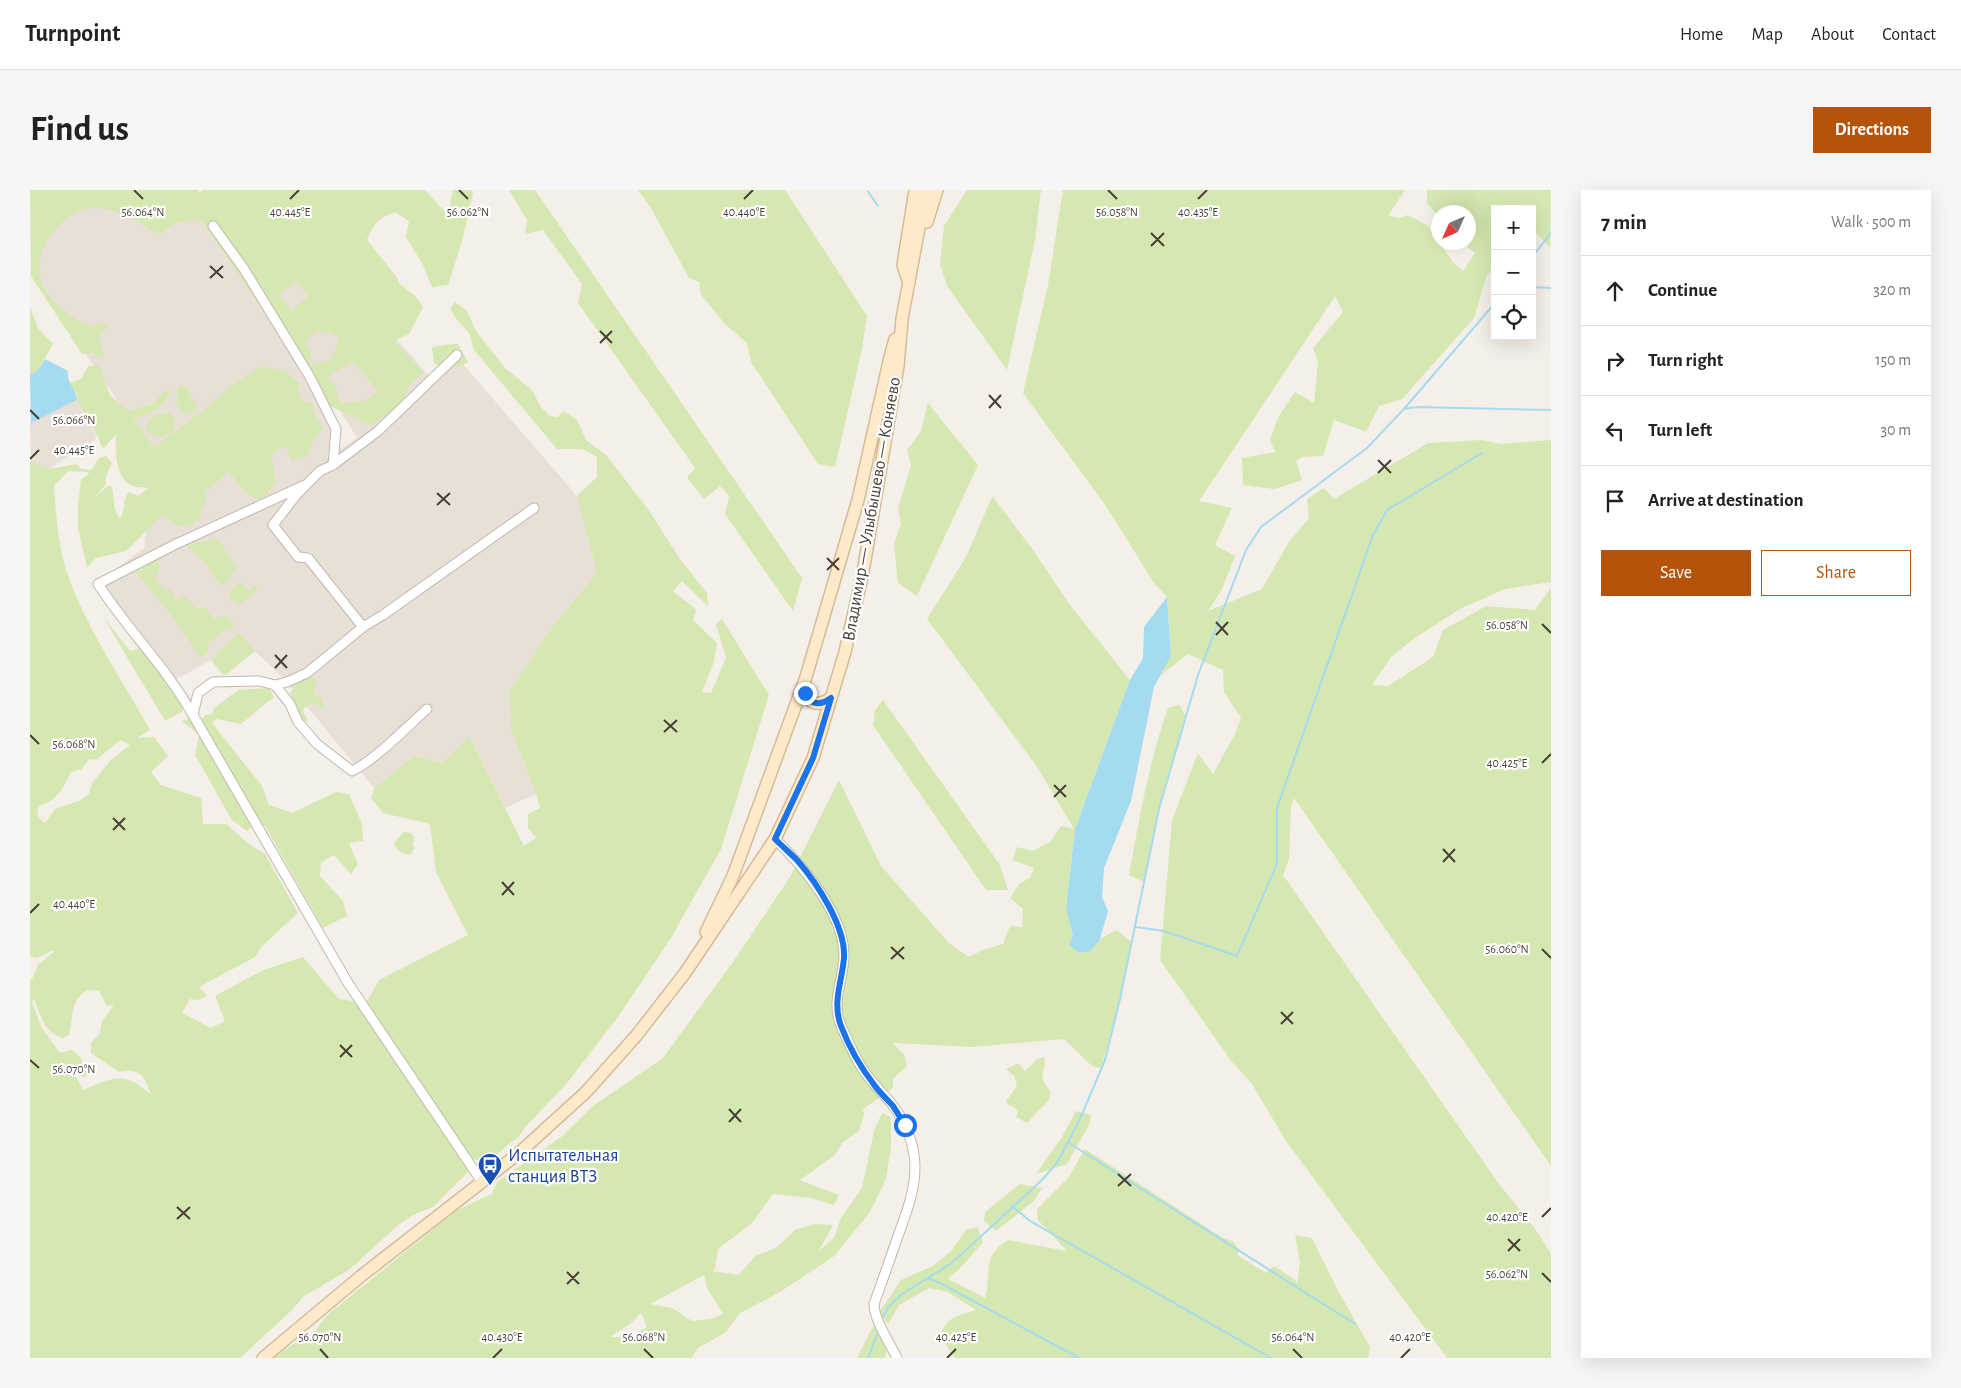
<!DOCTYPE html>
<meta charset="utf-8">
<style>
:root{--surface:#fff;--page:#f6f6f6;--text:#222;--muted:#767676;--line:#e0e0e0;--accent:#b45309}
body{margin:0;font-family:"Alegreya Sans",sans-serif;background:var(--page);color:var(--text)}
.controls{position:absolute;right:15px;top:15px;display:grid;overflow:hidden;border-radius:0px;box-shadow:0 5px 20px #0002}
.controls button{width:45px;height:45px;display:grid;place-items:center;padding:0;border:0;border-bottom:1px solid var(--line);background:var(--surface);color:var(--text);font:25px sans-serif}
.compass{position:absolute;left:1401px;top:15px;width:45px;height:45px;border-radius:50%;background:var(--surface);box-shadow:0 5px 20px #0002;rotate:225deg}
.stop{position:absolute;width:15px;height:15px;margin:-11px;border:4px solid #1a73e8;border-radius:50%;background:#fff}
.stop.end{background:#1a73e8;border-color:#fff;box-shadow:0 1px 5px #0008}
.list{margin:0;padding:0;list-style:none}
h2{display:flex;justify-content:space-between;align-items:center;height:65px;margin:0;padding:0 20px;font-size:21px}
h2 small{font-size:16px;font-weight:400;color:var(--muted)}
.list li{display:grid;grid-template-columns:32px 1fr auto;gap:15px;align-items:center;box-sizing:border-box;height:70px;padding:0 20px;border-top:1px solid var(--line)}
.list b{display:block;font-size:19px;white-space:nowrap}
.list em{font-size:16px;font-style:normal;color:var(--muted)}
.actions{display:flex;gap:10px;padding:15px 20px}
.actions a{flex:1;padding:11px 0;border:1px solid var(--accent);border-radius:0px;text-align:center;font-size:18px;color:var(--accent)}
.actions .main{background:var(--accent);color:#fff}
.icon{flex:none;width:28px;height:28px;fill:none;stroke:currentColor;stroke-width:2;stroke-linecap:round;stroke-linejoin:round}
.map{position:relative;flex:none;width:1521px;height:1168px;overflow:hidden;border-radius:0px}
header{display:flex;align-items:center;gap:30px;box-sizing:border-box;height:70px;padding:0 25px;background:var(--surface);border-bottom:1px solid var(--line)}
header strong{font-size:24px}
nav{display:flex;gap:28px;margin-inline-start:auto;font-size:18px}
.intro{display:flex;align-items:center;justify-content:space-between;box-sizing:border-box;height:120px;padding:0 30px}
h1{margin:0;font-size:35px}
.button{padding:12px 22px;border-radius:0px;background:var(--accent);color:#fff;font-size:18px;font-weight:700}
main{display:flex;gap:30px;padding:0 30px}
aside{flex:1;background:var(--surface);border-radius:0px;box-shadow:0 5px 20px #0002}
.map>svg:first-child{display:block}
.residential{fill:#e8e0d6}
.green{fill:#d6e8b1;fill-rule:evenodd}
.water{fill:#a5dbf0}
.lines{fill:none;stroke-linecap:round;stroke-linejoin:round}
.stream{stroke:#a5dbf0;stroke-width:2}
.minor-casing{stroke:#c2b8ae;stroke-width:11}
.secondary-casing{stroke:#d3bc98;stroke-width:14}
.minor{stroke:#fff;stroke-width:9}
.secondary{stroke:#feeac8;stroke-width:11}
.route{stroke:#1a73e8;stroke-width:6}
.ticks{fill:none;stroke:#473f37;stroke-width:2}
.labels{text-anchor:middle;stroke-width:4.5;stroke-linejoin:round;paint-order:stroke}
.street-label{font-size:18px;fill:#473f37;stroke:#fff}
.transit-label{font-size:18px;fill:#164399;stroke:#fff;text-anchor:start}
.ticks-label{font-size:12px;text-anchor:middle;fill:#473f37;stroke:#fff;stroke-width:4.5;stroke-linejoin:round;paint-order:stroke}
</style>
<header>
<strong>Turnpoint</strong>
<nav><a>Home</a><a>Map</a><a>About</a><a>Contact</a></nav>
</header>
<div class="intro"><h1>Find us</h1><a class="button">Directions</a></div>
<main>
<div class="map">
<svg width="1521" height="1168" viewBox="0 0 1521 1168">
<rect width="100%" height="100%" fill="#f4efe8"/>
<path class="residential" d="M53,15L170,29L298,215L306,244L300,252L297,268L327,248L235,100L271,69L347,127L400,187L426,166L547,306L567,383L518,442L480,501L481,539L506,604L475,618L439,546L413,573L384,566L344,598L257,492L225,461L209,442L181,470L140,493L110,458L63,396L114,358L126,267L3,87L8,40Z
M47,210L67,248L19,279L1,273L0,233Z"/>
<path class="green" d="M0,0H168L169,3L172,0H395L418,25L423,0H441L443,4L432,51L418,95L402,97L393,75L376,47L379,31L365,22C348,29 344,32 337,50L366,86L369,93L386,107L393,117L379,144L364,151L393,182L378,197C377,214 354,225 341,235L298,215L170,29C154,31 141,32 130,45C110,33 93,21 68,18C37,15 5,55 10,85C13,106 31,120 48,130C51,132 55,135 58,135C64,136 71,133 77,133L80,135L68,145L74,166L70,167L64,163L52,164L1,86ZM267,91L279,106L261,121L249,105ZM287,141L300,142L310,149L301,169L281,176L279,170L281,163L275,152ZM320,172L327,175L348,202L335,211L310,213L305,196L298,187Z
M479,0H505L772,388L763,421L695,324L699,306L690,296L674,309L657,288L665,278L548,113L552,94L513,40L495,44L497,30Z
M608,0H755L837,126L832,159L805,277L788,274L721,172L717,153L695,134L671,105L669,92L659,88L621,18Z
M937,0H1011L1005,50L977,180L917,96L910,74L914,36Z
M1033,0H1375L1358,26L1370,28L1378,25L1398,36L1422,71L1433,81L1445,63L1433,53L1438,52V22H1408V26L1397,13V0H1521L1520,57L1502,39V19H1465V77L1457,85L1444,128L1372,209L1349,216L1336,242L1304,230L1293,266L1272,267L1266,271L1272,290L1245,299L1213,295L1212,268L1245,262L1240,249L1249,226L1265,202L1284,213L1288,172L1283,158L1313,122L1305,106L1169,311L1202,318L1185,355L1205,366L1192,399L1178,421L1232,399L1259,352L1279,328L1277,309L1294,298L1304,309L1398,253L1451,250L1471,254L1521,250V392L1475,399L1430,419L1385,448L1361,467L1342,495L1358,496L1403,467L1413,440L1456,416L1505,420L1521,398V976L1264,608L1261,617L1259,669L1253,685L1469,994L1504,1037L1521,1064V1168H1417L1256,951L1222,894L1202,872L1130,770L1142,630L1168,563L1183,584L1205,544L1211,528L1194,502L1193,480L1158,464L1130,486L1141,465L1137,407L1124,393L1076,316L993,203L1018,95Z
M425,112L437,121L446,141L476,179L502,200L511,217L520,226L527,227L534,221L547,230L556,250L576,265L618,319L650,369L677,403L678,416L652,391L643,401C651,409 659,412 666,420L663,430L687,453L684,472L672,502L681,503L696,468L686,434L692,429L739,505L691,659L641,748L590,824L538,892L497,935L489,946L456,973L444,969L440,980L403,1017L383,1025L367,1036L320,1079L273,1107L261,1121L210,1168H0V789H2L8,775L25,761H21L7,768L0,766V271L19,279L47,274L51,279L61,280L69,268L76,266L82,273L76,286V294L64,308L78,296H82L85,320L90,329C96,320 92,310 99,302L108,306L119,298C115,297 107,298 103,296C85,289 85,259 86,244L74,258L71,256L69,249L47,210V204L40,193L51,189L58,176L69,175L80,205L98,221L123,214L135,200L140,202C131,221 122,222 103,229L124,257L179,216L203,194L233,176C245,179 263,183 270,195L268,201L273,212L282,213L284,224L293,237L282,252L277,267L261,271L257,257L249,259L241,265L246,292L238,303L228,310L215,302L199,282L174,302L176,314L172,319L170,328L161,335L147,336L132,325L96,361L66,368L57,377L48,338V315L51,289L58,285L59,282L38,281L24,296C26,325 28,355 37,383C56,437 92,490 120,540L107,548L124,547L138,566L121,582L131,595L171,608L173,634H196L219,654L235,664L268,723L231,757L225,767L169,797L177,806L168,810L160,809L152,823L181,838L195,831L185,806L233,780L273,767L309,809L336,813L349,790L438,745L406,682L400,634L353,623L341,608L344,598L384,566L413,573L439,546L494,656L506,648L498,638V624L510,618L506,604L481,539L480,501L518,442L567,383L547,306L567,287V267L552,259H527L444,160L439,143L427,130L420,118ZM90,550L100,555L80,571L62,593L59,604L51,610L25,619L15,633C7,627 6,625 9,616C29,609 32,600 41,582L52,579L59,569L66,570ZM57,800L69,801L77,816L84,815L72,831L70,843L61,853V863L89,882C110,878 114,885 121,904C115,901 110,895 104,892C89,883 68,893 53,900L44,883L47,882L54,888L56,887L58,884L51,876L52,869L42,860L30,863L11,837L2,812L4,809C12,827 12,841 33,848L39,845C44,825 39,812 57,800Z
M0,117L8,138L23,154L8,180L0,185Z
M422,154H428L438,172L422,179L404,174L402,157Z
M149,196L157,197L167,217L164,222L154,224L149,219L145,211L148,207L146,202Z
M898,213L948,275L887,406L868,393L864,353L871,334L868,318L881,275L877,260L891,241Z
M132,223H139L145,228L144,240L138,244L129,247L118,242L116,238L119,229Z
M963,307L1003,360L1040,415L1100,490L1045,639L1036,717L1043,745L1061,761L1070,749L1086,740L1102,752L1088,818L1071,878L1063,877L1034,849L943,857L862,853L874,864L877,876L863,889V898L833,919L834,925L829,941L813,952L805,965L770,990L809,1005L804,1015L781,1008L743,1004L722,1033L688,1059L685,1079L682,1081L709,1085L725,1066L746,1058L765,1040L784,1034L803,1035L789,1061L804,1048L811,1028L832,998L844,941L852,923L861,927V956L856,989L840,1022L803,1067L750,1102L710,1123L696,1142L668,1158L662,1168H243L244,1166L286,1140L296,1126L427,1020L462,1004L467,992L531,947L563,916L633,868L703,772L760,687L809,590L851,676L919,753L939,767L953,760L973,754L980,736L992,737L993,719L980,708L989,694L1000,688L1004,678L983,670L987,657L1003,661L1021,651L1031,636L1044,639L1008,578L897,429L936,367L961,309ZM674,1085L677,1098L693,1124L681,1129L662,1131L642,1118L620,1114ZM611,1123L617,1137L599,1147H580L601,1133Z
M184,349L189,351L207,378L200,388L191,396L176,374L156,355Z
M126,364L129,367V379L125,389L134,400L141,399L146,410L154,405L166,418H176L184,429C197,423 196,426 205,436L192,442L178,453V462L170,467L142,426L106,382Z
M208,393H212L218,401L225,396L229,399L209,415L201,410L198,403Z
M74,428L100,461L110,458L155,508L153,521L135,531Z
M209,442L225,461L196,485L192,484L181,470Z
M284,488L287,493L284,503L291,509L294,516L292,518L283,513L274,518L273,521L278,531L275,532L268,526L269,520L260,503L270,489Z
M239,498L244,507L211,534L187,529L182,533L232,596L239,615L262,623L306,602L319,604L332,634L333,651L319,653L328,674L321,684L304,665L291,672L290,686L313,711L317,726L293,738L235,636H223L217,641L202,630L165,565L169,545L152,531L161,528L170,532L175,525L182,524L185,517L208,500Z
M853,510L970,675L978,700H956L843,535L845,520Z
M1149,515L1156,526L1129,619L1114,692L1099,685C1109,629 1119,572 1138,518Z
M374,642L381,643L384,647L383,655L385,658L380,665L372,663L364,656L366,650Z
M1014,867L1015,873L1012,888L1021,903L1019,910L997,933L986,927L988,922L984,917L979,915L976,911L987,896L984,886L976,879L988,873L995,881L1007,869Z
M1046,921L1061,925L1059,935L1037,974L1006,984L1032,947Z
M1055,959L1193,1048L1204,1052L1209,1061L1207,1065L1236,1083L1244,1076L1265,1090L1267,1094L1270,1072L1265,1045L1282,1048L1307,1099L1340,1157L1338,1168H925L910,1146C917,1126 927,1126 946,1120L918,1102L899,1098L869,1115L858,1134L849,1123L871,1090L903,1076L921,1061L936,1040L947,1037L953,1052L933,1075L918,1089L955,1108C960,1094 955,1072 965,1061C968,1057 973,1053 978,1050L1037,1061L1008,1030L1007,1019L1039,987Z
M990,994L1012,998L1004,1011L966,1041L954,1031L955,1022Z
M843,1136L847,1138L858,1157L855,1168H827Z"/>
<path class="water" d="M15,169L38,181C36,193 47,199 47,210L1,233L0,185L8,180Z
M1137,407L1141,466L1124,497L1101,611L1074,678L1072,707L1078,721L1070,749L1061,761L1049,763L1039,754L1043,745L1036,718L1045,639L1100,490L1113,468L1114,437Z"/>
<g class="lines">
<path class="stream" d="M837,0L848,16
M1502,67L1521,43
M1502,97L1521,98
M1374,219L1387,217L1521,220
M1106,737L1134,741L1207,766L1247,674V618L1343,345L1357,320L1452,263
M1039,953L1325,1134
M982,1016L1000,1031L1241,1168
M898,1088L910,1093L1049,1168
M853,1127L859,1116L872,1104L922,1073L1012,990L1027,973L1050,929L1075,870L1090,809L1129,619L1168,485L1216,360L1231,337L1337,258L1374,219L1465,113
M838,1168L847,1145"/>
<defs>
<path id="minor" d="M183,36L214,79L280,187L306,239L303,275
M333,437L278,368L268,367L243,335L266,305L290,281L303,275L348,241L427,165
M245,495L260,514L268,532L287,554L322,581C345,570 377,537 397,519
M163,525C136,477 97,439 68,394L144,355L277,294
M745,649C773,676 815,725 814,767C813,793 800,812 812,838C818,851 824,866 832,878C841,893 854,903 864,917C876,933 885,956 885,977C885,1001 876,1024 868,1046C860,1069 852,1092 844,1114C844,1130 860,1153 867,1168
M452,992L318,793L163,525L168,503L183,492L229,491L245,495L257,492L277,483L333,437L353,425L504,318"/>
<path id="secondary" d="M897,32L907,0
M879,93L873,75L885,0
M775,493C774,512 785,519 801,508
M676,742L703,686L776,487L828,310L860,167L865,149
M233,1168L331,1086L489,963L556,902L606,846L655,783L745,649L783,568L815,462L833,382L868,176L872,129L896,0"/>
</defs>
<use href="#minor" class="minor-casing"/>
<use href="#secondary" class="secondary-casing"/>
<use href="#minor" class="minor"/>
<use href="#secondary" class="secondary"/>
</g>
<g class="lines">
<path class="route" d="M775,503C781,515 790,516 801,508L783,568L745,649C752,656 760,663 767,670C787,693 816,737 814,768C812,792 802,812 811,836C819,857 831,878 845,896C850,903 857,909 863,916C867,922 871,929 875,935"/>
</g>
<path class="ticks" d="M104,0L113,9M429,0L438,9M1078,0L1087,9M260,9L269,0M714,9L723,0M1168,9L1177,0M1121,43L1134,56M1121,56L1134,43M180,76L193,88M180,88L193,76M570,141L582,153M570,153L582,141M959,205L971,218M959,218L971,205M0,220L9,229M0,269L9,260M1348,270L1361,283M1348,283L1361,270M407,303L420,315M407,315L420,303M797,368L809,380M797,380L809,368M1186,432L1198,445M1512,434L1521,443M1186,445L1198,432M245,465L257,478M245,478L257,465M634,530L647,542M634,542L647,530M0,545L9,554M1512,573L1521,564M1024,595L1036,607M1024,607L1036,595M83,628L95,640M83,640L95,628M1413,659L1425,672M1413,672L1425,659M472,692L484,705M472,705L484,692M0,723L9,714M861,757L874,769M1512,759L1521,768M861,769L874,757M1251,822L1263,834M1251,834L1263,822M310,855L322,867M310,867L322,855M0,870L9,878M699,919L711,932M699,932L711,919M1088,984L1101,996M1088,996L1101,984M147,1017L160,1029M1512,1027L1521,1018M147,1029L160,1017M1478,1049L1490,1061M1478,1061L1490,1049M537,1082L549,1094M1512,1083L1521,1092M537,1094L549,1082M290,1159L298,1168M614,1159L623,1168M1263,1159L1272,1168M463,1168L472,1159M917,1168L926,1159M1371,1168L1380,1159"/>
<defs>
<symbol id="bus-pin" viewBox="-11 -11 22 30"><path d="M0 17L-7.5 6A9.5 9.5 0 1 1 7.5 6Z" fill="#1a4fb4" stroke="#fff"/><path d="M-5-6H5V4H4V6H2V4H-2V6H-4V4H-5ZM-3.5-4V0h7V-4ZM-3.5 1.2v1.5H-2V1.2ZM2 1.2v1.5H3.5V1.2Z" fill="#fff"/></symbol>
</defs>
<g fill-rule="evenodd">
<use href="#bus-pin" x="446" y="961" width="28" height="38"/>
</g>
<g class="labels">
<g class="street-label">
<text transform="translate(841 319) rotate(-80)" y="6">Владимир — Улыбышево — Коняево</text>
</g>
<g class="transit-label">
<text x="478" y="971">Испытательная<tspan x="478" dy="21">станция ВТЗ</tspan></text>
</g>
</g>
<g class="ticks-label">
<text x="113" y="26">56.064°N</text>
<text x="260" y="26">40.445°E</text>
<text x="438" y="26">56.062°N</text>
<text x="714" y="26">40.440°E</text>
<text x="1087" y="26">56.058°N</text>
<text x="1168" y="26">40.435°E</text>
<text x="44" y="234">56.066°N</text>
<text x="44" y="264">40.445°E</text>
<text x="1477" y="439">56.058°N</text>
<text x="44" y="558">56.068°N</text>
<text x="1477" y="577">40.425°E</text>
<text x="44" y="718">40.440°E</text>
<text x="1477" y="763">56.060°N</text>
<text x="44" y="883">56.070°N</text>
<text x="1477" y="1031">40.420°E</text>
<text x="1477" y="1088">56.062°N</text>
<text x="472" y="1151">40.430°E</text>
<text x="926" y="1151">40.425°E</text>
<text x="290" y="1151">56.070°N</text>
<text x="614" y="1151">56.068°N</text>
<text x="1263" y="1151">56.064°N</text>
<text x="1380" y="1151">40.420°E</text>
</g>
</svg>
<div class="controls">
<button>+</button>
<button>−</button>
<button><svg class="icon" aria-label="locate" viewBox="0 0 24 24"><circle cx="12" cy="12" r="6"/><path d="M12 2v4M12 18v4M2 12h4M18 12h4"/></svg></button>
</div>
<svg class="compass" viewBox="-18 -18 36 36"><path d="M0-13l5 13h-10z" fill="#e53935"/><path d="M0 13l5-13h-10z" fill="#767676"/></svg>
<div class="stop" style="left:875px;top:935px"></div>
<div class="stop end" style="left:775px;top:503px"></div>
</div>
<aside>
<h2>7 min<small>Walk · 500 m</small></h2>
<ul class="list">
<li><svg class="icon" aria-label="ahead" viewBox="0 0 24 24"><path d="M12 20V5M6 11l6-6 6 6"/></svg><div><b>Continue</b></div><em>320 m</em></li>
<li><svg class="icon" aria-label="right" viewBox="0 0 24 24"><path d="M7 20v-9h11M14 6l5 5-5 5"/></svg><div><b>Turn right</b></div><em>150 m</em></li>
<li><svg class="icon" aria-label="left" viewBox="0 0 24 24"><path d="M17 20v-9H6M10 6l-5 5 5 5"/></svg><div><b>Turn left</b></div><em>30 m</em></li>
<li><svg class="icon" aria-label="arrive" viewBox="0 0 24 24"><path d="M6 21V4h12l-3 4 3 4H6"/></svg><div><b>Arrive at destination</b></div></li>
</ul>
<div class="actions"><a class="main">Save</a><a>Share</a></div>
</aside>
</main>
